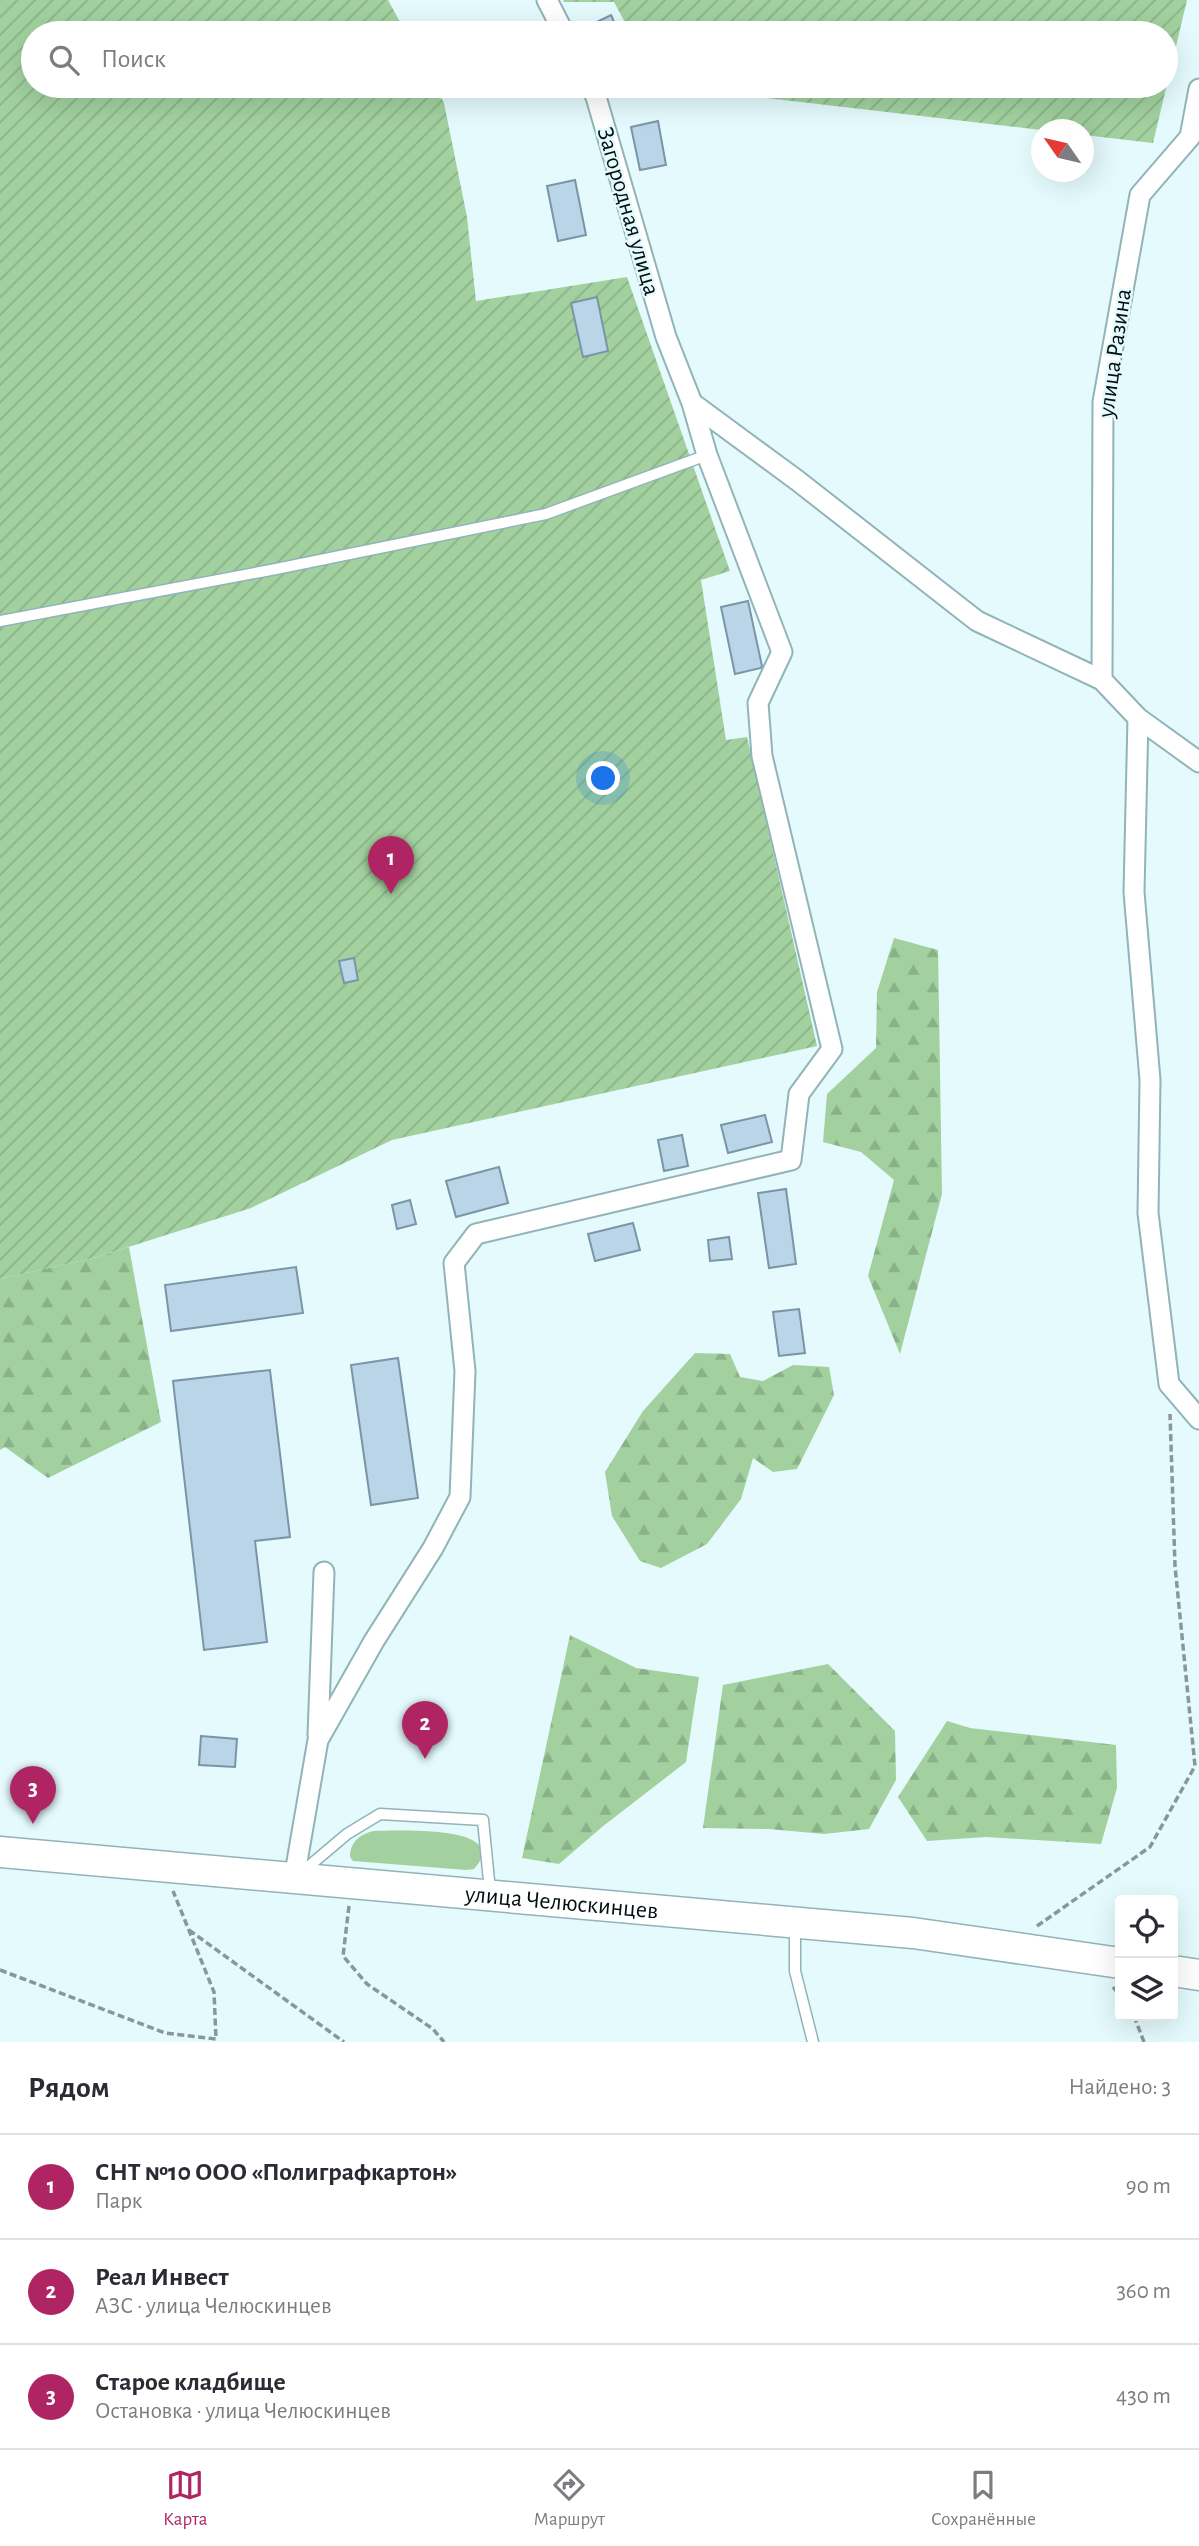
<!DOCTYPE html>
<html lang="ru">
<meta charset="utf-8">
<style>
:root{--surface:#fff;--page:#f7f7f7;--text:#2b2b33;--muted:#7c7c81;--line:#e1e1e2;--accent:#af2564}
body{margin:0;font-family:"Alegreya Sans",sans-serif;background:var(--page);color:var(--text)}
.controls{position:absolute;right:21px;bottom:21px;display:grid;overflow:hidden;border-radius:7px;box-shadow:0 7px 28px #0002}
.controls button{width:63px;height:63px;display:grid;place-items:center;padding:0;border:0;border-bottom:2px solid var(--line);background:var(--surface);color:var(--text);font:35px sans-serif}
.compass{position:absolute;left:1031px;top:119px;width:63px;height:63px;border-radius:50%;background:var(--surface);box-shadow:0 7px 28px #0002;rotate:304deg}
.you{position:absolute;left:604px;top:779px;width:24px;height:24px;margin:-18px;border:5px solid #fff;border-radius:50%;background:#1a73e8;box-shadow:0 0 0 10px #1a73e833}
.badge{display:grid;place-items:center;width:46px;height:46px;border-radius:50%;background:var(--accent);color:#fff;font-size:23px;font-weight:700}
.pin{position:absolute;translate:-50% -58px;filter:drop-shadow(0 2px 4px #0008)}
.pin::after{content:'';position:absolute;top:37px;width:24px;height:21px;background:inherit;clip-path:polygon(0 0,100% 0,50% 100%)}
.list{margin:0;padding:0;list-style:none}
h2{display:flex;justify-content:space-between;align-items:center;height:91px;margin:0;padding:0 28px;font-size:30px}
h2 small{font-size:23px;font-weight:400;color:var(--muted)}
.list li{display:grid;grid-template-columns:46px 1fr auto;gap:21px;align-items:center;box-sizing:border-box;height:105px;padding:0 28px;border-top:2px solid var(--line)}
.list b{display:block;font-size:26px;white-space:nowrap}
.list p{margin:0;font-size:23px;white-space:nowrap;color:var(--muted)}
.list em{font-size:23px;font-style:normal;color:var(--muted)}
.icon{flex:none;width:38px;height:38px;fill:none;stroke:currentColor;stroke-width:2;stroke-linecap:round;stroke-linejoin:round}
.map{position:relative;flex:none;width:1199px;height:2042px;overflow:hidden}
.search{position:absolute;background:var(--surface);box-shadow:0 7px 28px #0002;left:21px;right:21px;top:21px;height:77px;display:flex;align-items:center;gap:18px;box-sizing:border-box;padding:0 24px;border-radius:38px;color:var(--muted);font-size:26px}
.sheet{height:406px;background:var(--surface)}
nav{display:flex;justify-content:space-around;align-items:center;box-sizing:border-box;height:98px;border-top:2px solid var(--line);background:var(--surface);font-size:19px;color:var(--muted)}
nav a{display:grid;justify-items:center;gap:4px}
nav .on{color:var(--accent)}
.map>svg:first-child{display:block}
.grass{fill:#a2d19f}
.forest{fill:url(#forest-firs)}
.garden{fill:url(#garden-furrows)}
.building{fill:#b9d5e7;stroke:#7a95a5;stroke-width:2}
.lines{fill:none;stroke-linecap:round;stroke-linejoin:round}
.lane-casing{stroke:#90b4b8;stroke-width:13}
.street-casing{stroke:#90b4b8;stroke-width:23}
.primary-casing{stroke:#90b4b8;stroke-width:33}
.path{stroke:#87989b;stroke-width:3.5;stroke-dasharray:7 3.5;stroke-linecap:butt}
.lane{stroke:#fff;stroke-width:10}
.street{stroke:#fff;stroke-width:19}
.primary{stroke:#fff;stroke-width:30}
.labels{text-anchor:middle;stroke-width:5;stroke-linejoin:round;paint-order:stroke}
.street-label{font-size:24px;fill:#030f11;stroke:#e4fafd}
</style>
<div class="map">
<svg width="1199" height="2042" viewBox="0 0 1199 2042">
<defs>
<pattern id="forest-firs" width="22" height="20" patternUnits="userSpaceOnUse" patternTransform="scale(1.75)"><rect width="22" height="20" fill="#a2d19f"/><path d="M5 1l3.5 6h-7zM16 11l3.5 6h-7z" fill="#8ab288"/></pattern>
<pattern id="garden-furrows" width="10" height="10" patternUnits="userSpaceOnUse" patternTransform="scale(1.75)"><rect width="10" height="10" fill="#a2d19f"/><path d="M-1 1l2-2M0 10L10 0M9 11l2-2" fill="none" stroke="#8ab288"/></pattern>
</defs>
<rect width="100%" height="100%" fill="#e4fafd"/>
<path class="grass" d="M374,1831C394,1831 514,1824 474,1869L466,1870L353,1861L350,1857C350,1842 360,1834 374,1831Z"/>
<path class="forest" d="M894,938L938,950L942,1194L900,1354L868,1276L894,1180L861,1152L823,1142L827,1094L876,1048L877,992Z
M129,1247L161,1422L48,1478L5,1447L0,1450V1279L97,1257Z
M695,1353L730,1354L740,1377L763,1381L793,1365L829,1367L834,1395L797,1469L773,1472L753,1458L741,1499L707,1544L661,1568L640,1561L612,1516L605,1472L643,1411Z
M570,1635L636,1668L699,1677L686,1762L602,1827L559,1864L522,1858Z
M828,1664L895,1731L896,1780L869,1829L824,1834L769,1829L703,1828L723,1685Z
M947,1721L970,1728L1116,1745L1117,1788L1101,1844L986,1837L927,1841L898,1797Z"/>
<path class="garden" d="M0,0H388L406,33H33V86H435L444,103L467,217L476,301L627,277L730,571L701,580L726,740L747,737L817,1046L392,1140L251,1208L97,1257L0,1279Z
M563,0H1187L1153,143L1084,135V130H1041L716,92L713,86H1166V33H691L687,26L629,30L614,2H564Z"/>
<path class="building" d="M611,15L619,33H576V32Z
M658,121L666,165L640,170L631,127Z
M575,180L586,235L558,241L547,186Z
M597,297L608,351L583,357L571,303Z
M748,601L762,666L761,668L735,674L721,607Z
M354,958L358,980L344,983L339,961Z
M765,1115L772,1142L728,1153L721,1125Z
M682,1135L688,1166L664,1171L658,1140Z
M499,1167L508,1203L456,1217L446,1181Z
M786,1189L796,1264L769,1268L758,1193Z
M410,1200L416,1224L397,1229L392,1205Z
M633,1223L640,1250L595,1261L588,1234Z
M729,1237L732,1259L710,1261L708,1240Z
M296,1267L303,1313L171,1331L165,1285Z
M799,1309L805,1353L779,1356L773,1312Z
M398,1358L418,1498L371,1505L351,1365Z
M270,1370L290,1537L255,1541L267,1642L204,1650L173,1381Z
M201,1736L237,1739L235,1767L199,1765Z"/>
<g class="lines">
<defs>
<path id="lane" d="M0,621L276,569L546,514L707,455
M302,1872L347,1834L380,1814L483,1820L490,1891
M795,1926V1971L813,2042"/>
<path id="street" d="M547,0L564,33
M692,403L798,481L977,621L1102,680L1138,718L1134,892L1150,1080L1148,1213L1169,1384L1199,1419
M1102,680L1103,402L1140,195L1190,137L1199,89
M1138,718L1199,762
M318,1735L324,1572
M294,1879L318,1740L374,1641L433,1548L460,1497L465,1371L454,1263L476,1234L791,1160L799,1094L832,1049L762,756L758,703L782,652L707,455L692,403L666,337L596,97L591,86"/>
<g id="primary">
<path id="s1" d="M0,1852L913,1933L1120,1963"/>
<path d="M1173,1971L1199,1975"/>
</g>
</defs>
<use href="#lane" class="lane-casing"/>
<use href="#street" class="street-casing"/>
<use href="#primary" class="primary-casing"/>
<path class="path" d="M349,1906L343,1956L367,1984L433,2029L444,2042
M1037,1926L1150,1847L1195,1766L1175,1566L1170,1414
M189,1930L344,2042
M0,1970L165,2033L216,2039L214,1992L173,1891
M1113,1987L1120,1996
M1134,2016L1144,2042"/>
<use href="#lane" class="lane"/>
<use href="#street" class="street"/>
<use href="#primary" class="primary"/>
</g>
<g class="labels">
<g class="street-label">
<text transform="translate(629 211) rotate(74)" y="8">Загородная улица</text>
<text transform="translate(1114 353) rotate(-82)" y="8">улица Разина</text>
<text dy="8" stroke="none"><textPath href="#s1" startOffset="564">улица Челюскинцев</textPath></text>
</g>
</g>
</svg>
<div class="controls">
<button><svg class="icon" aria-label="locate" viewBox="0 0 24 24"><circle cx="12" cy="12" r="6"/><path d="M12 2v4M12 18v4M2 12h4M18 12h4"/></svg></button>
<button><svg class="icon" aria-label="layers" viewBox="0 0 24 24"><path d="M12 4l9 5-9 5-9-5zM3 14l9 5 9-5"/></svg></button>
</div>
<svg class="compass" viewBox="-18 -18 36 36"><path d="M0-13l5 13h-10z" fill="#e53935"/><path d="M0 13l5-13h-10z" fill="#7c7c81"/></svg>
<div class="you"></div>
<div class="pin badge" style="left:391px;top:894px">1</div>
<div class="pin badge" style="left:425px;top:1759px">2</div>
<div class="pin badge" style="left:33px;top:1824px">3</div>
<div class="search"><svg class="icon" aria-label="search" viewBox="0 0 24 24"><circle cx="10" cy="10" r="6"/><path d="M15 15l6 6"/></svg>Поиск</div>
</div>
<section class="sheet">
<h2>Рядом<small>Найдено: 3</small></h2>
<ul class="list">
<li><span class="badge">1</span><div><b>СНТ №10 ООО «Полиграфкартон»</b><p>Парк</p></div><em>90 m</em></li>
<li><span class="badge">2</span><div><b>Реал Инвест</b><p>АЗС · улица Челюскинцев</p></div><em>360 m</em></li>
<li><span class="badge">3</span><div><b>Старое кладбище</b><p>Остановка · улица Челюскинцев</p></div><em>430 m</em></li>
</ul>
</section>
<nav>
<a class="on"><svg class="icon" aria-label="map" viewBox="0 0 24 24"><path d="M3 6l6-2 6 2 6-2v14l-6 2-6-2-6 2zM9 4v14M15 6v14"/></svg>Карта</a>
<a><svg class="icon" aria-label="directions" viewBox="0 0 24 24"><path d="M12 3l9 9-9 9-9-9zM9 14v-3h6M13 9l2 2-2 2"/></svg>Маршрут</a>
<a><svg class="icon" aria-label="saved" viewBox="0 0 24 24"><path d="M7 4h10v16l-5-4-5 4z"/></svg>Сохранённые</a>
</nav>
